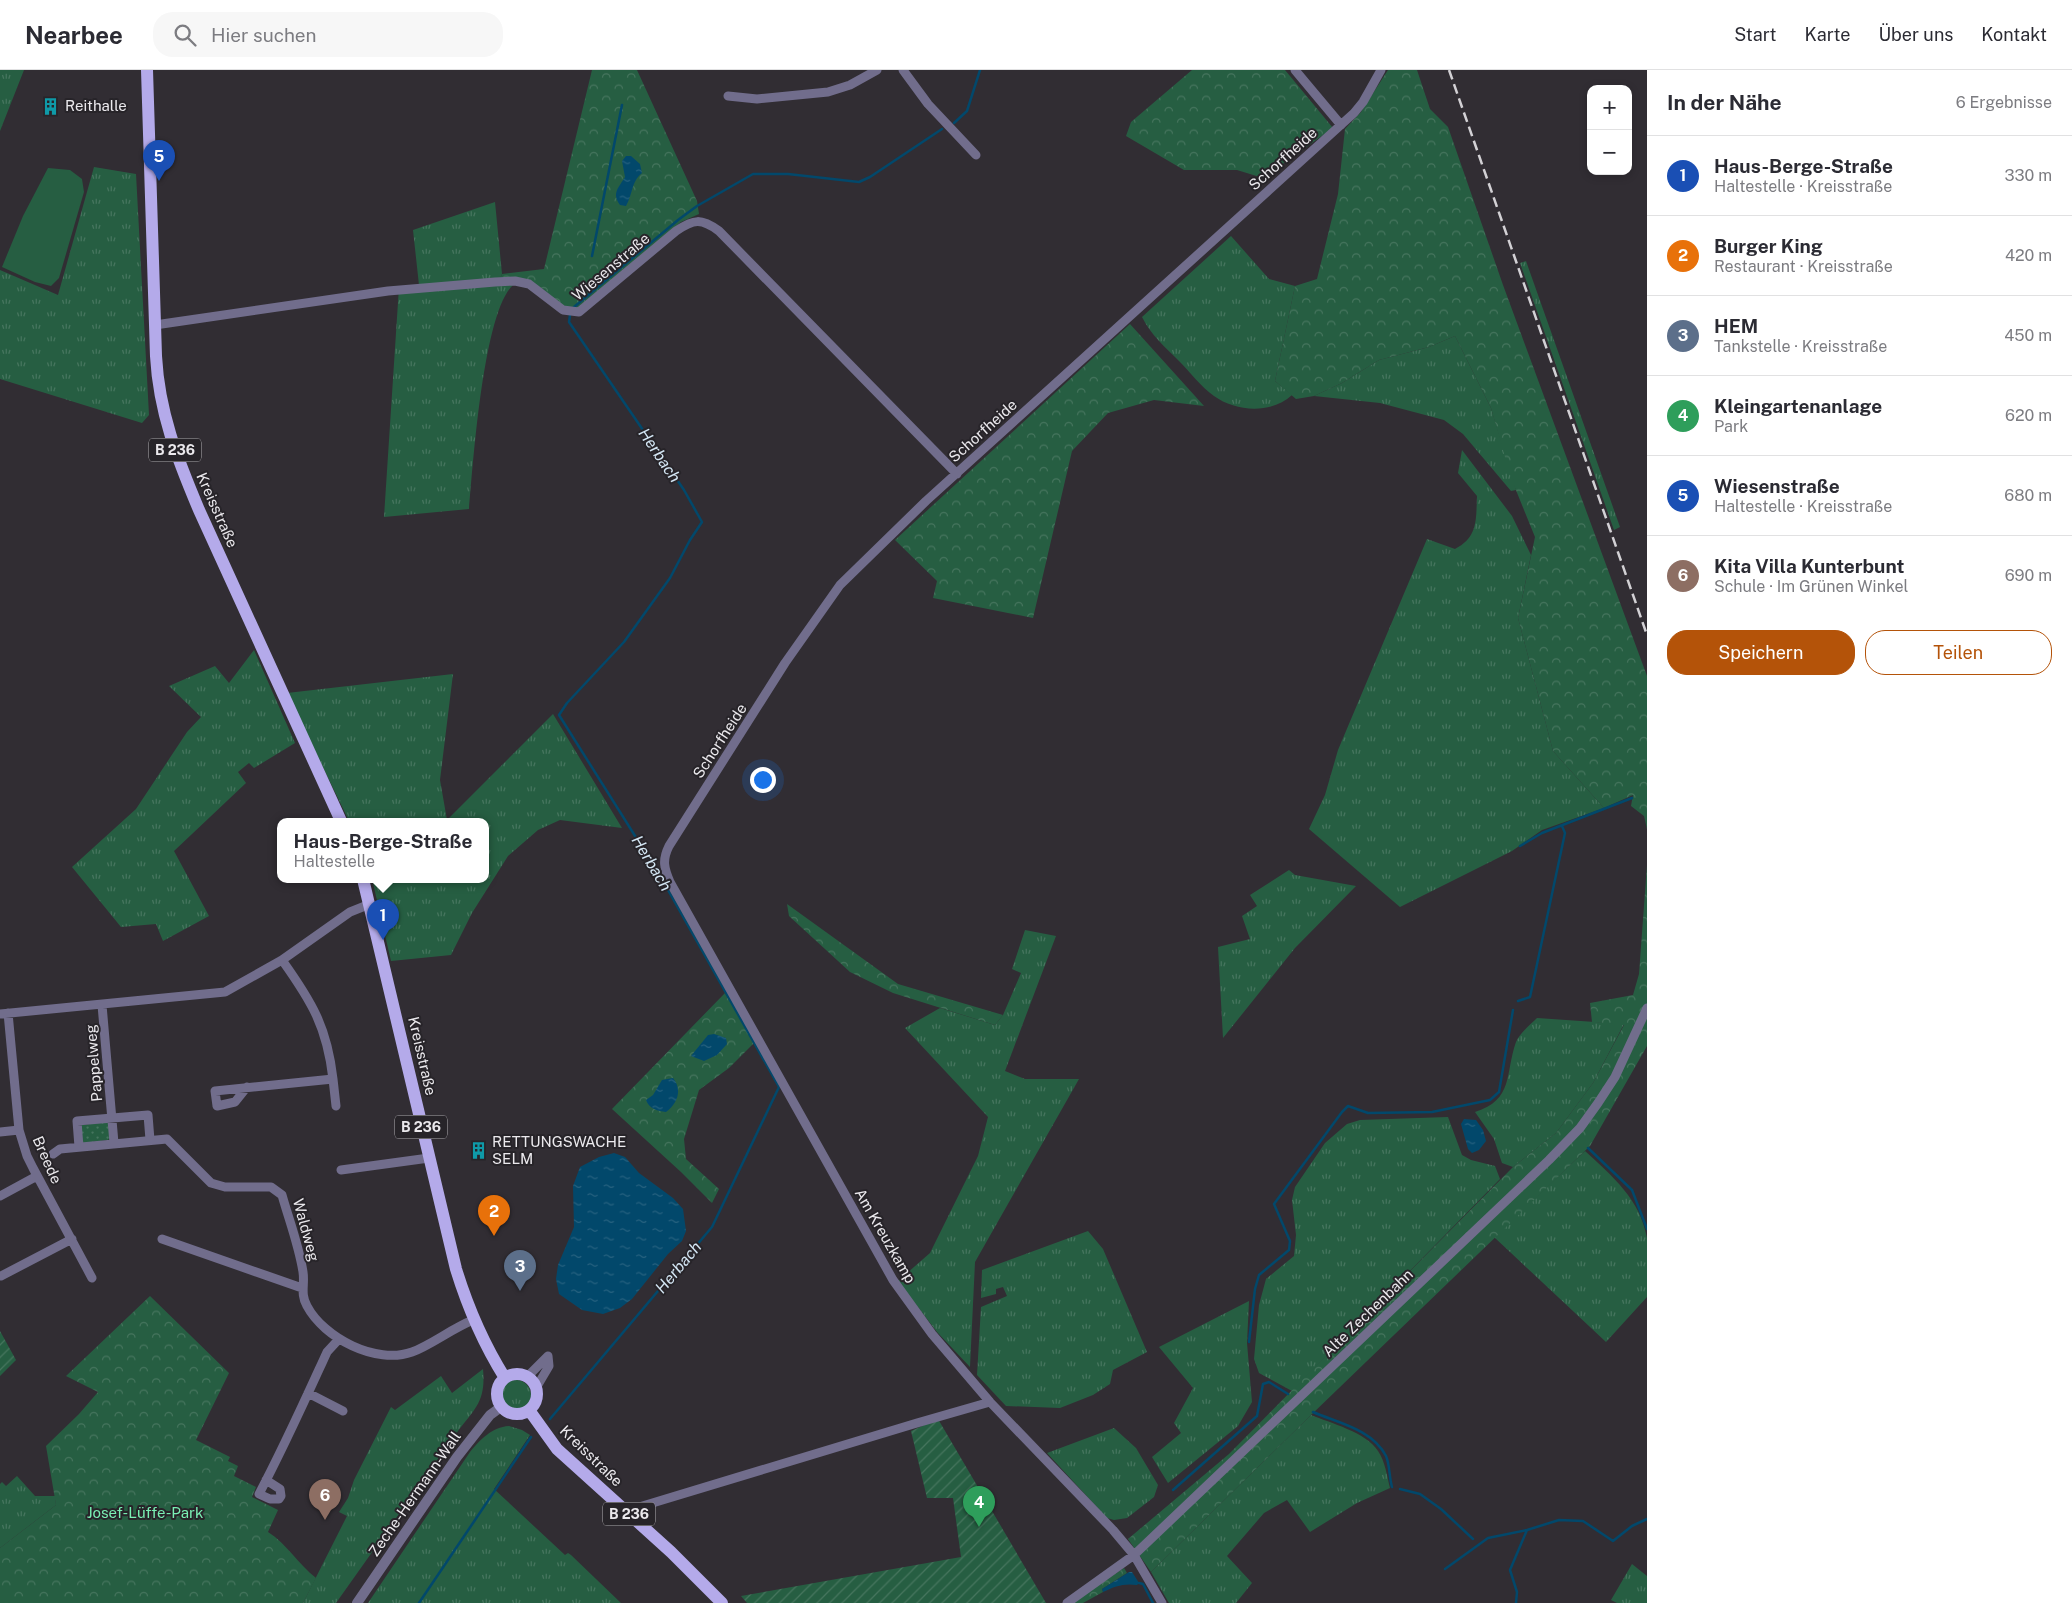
<!DOCTYPE html>
<html lang="de">
<meta charset="utf-8">
<style>
:root{--surface:#fff;--page:#f7f7f7;--text:#2b2b33;--muted:#7c7c81;--line:#e1e1e2;--accent:#b45309}
body{margin:0;font-family:"Public Sans",sans-serif;background:var(--page);color:var(--text)}
.controls{position:absolute;right:15px;top:15px;display:grid;overflow:hidden;border-radius:10px;box-shadow:0 2px 8px #0003}
.controls button{width:45px;height:45px;display:grid;place-items:center;padding:0;border:0;border-bottom:1px solid var(--line);background:var(--surface);color:var(--text);font:25px sans-serif}
.you{position:absolute;left:762px;top:709px;width:18px;height:18px;margin:-12px;border:4px solid #fff;border-radius:50%;background:#1a73e8;box-shadow:0 0 0 8px #1a73e833}
.badge{display:grid;place-items:center;width:32px;height:32px;border-radius:50%;background:var(--accent);color:#fff;font-size:16px;font-weight:700}
.pin{position:absolute;translate:-50% -41px;filter:drop-shadow(0 1px 2px #0008)}
.pin::after{content:'';position:absolute;top:26px;width:18px;height:15px;background:inherit;clip-path:polygon(0 0,100% 0,50% 100%)}
.popup{position:absolute;left:277px;top:748px;width:212px;height:65px;box-sizing:border-box;display:grid;place-content:center;border-radius:10px;background:var(--surface);filter:drop-shadow(0 1px 4px #0005);font-size:16px;white-space:nowrap;color:var(--muted)}
.popup b{font-size:19px;color:var(--text)}
.popup::after{content:'';position:absolute;left:50%;top:100%;margin-left:-10px;border:10px solid transparent;border-top-color:var(--surface)}
.list{margin:0;padding:0;list-style:none}
h2{display:flex;justify-content:space-between;align-items:center;height:65px;margin:0;padding:0 20px;font-size:21px}
h2 small{font-size:16px;font-weight:400;color:var(--muted)}
.list li{display:grid;grid-template-columns:32px 1fr auto;gap:15px;align-items:center;box-sizing:border-box;height:80px;padding:0 20px;border-top:1px solid var(--line)}
.list b{display:block;font-size:19px;white-space:nowrap}
.list p{margin:0;font-size:16px;white-space:nowrap;color:var(--muted)}
.list em{font-size:16px;font-style:normal;color:var(--muted)}
.actions{display:flex;gap:10px;padding:15px 20px}
.actions a{flex:1;padding:11px 0;border:1px solid var(--accent);border-radius:20px;text-align:center;font-size:18px;color:var(--accent)}
.actions .main{background:var(--accent);color:#fff}
.icon{flex:none;width:28px;height:28px;fill:none;stroke:currentColor;stroke-width:2;stroke-linecap:round;stroke-linejoin:round}
.map{position:relative;flex:none;width:1647px;height:1533px;overflow:hidden}
header{display:flex;align-items:center;gap:30px;box-sizing:border-box;height:70px;padding:0 25px;background:var(--surface);border-bottom:1px solid var(--line)}
header strong{font-size:24px}
nav{display:flex;gap:28px;margin-inline-start:auto;font-size:18px}
.search{width:350px;height:45px;background:var(--page);display:flex;align-items:center;gap:12px;box-sizing:border-box;padding:0 18px;border-radius:20px;color:var(--muted);font-size:19px}
main{display:flex}
aside{flex:1;background:var(--surface)}
.map>svg:first-child{display:block}
.grass{fill:url(#grass-tufts)}
.forest{fill:url(#forest-crowns)}
.park{fill:url(#park-dots)}
.garden{fill:url(#garden-furrows)}
.pitch{fill:#265e42}
.water{fill:url(#water-ripples)}
.lines{fill:none;stroke-linecap:round;stroke-linejoin:round}
.stream{stroke:#02486b;stroke-width:2.5}
.minor{stroke:#716d8c;stroke-width:9}
.tertiary{stroke:#716d8c;stroke-width:10}
.primary{stroke:#b4aaea;stroke-width:12}
.rail{stroke:#d3d1d5;stroke-width:2.5;stroke-dasharray:10 5;stroke-linecap:butt}
.labels{text-anchor:middle;stroke-width:4;stroke-linejoin:round;paint-order:stroke}
.shield{fill:#272429;stroke:#b0aeb2;stroke-width:1}
.shield-label{font-size:14px;font-weight:bold;fill:#ebe9ed}
.poi-label{font-size:15px;fill:#ebe9ed;stroke:#272429;text-anchor:start}
.street-label{font-size:15px;fill:#ebe9ed;stroke:#272429}
.park-label{font-size:15px;fill:#7af0b4;stroke:#272429}
.water-label{font-size:16px;font-style:italic;fill:#d4e6f4;stroke:#272429}
</style>
<header>
<strong>Nearbee</strong>
<div class="search"><svg class="icon" aria-label="search" viewBox="0 0 24 24"><circle cx="10" cy="10" r="6"/><path d="M15 15l6 6"/></svg>Hier suchen</div>
<nav><a>Start</a><a>Karte</a><a>Über uns</a><a>Kontakt</a></nav>
</header>
<main>
<div class="map">
<svg width="1647" height="1533" viewBox="0 0 1647 1533">
<defs>
<pattern id="grass-tufts" width="24" height="20" patternUnits="userSpaceOnUse" patternTransform="scale(1.25)"><rect width="24" height="20" fill="#265e42"/><path d="M3 7l-1-3M5 7V3M7 7l1-3M15 17l-1-3M17 17v-4M19 17l1-3" fill="none" stroke="#46755e"/></pattern>
<pattern id="forest-crowns" width="20" height="18" patternUnits="userSpaceOnUse" patternTransform="scale(1.25)"><rect width="20" height="18" fill="#265e42"/><path d="M2 6a3 3 0 1 1 6 0M12 15a3 3 0 1 1 6 0" fill="none" stroke="#46755e"/></pattern>
<pattern id="park-dots" width="8" height="8" patternUnits="userSpaceOnUse" patternTransform="scale(1.25)"><rect width="8" height="8" fill="#265e42"/><path d="M2 2h.1M6 6h.1" fill="none" stroke="#46755e" stroke-width="1.8" stroke-linecap="round"/></pattern>
<pattern id="garden-furrows" width="10" height="10" patternUnits="userSpaceOnUse" patternTransform="scale(1.25)"><rect width="10" height="10" fill="#265e42"/><path d="M-1 1l2-2M0 10L10 0M9 11l2-2" fill="none" stroke="#46755e"/></pattern>
<pattern id="water-ripples" width="26" height="14" patternUnits="userSpaceOnUse" patternTransform="scale(1.25)"><rect width="26" height="14" fill="#02486b"/><path d="M2 4q2-2 4 0t4 0M15 11q2-2 4 0t4 0" fill="none" stroke="#276280"/></pattern>
</defs>
<rect width="100%" height="100%" fill="#312d33"/>
<path class="grass" d="M0,0H24L0,61Z
M94,97L136,104L149,345L142,353L0,309V200L58,225Z
M495,132L502,204L500,209L513,215C483,242 473,395 469,439L384,447L399,217L419,215L413,160Z
M1231,166L1269,209L1295,216L1275,311L1292,325C1272,344 1236,342 1214,326C1201,317 1190,302 1179,291C1165,277 1151,265 1142,247Z
M1526,191L1620,457L1614,460L1520,193Z
M1455,266L1491,338L1516,420L1511,421L1463,364L1444,350L1380,333L1314,326L1342,313L1379,290L1429,277Z
M1462,380L1512,446L1531,485L1518,548L1553,681L1604,738L1542,760L1512,781L1400,837L1309,759L1325,725L1338,680L1427,469L1455,479C1478,467 1476,450 1477,426L1458,403Z
M254,580L295,673L254,698L249,693L238,702L246,713L174,781L209,846L163,871L156,854L121,857L72,797L136,739L187,662L201,647L169,616L215,596L229,613Z
M453,604L440,710L447,750L553,644L622,758L560,750L538,760L508,786L472,843L451,885L391,891L373,813L381,809H486V751H349L287,623Z
M1289,800L1295,805L1356,816L1295,878L1223,968L1218,877L1250,869L1242,846L1257,836L1250,825Z
M1025,860L1056,866L1005,1001L1025,1009H1079L975,1192L970,1297L937,1262L898,1211L930,1183L978,1086L988,1047L905,958L940,938L995,955L1003,945L1021,903L1012,899Z
M1537,948L1624,954L1593,1013L1556,1063L1513,1097L1502,1093L1494,1069L1475,1042C1514,1030 1505,1003 1516,972C1520,963 1530,955 1537,948Z
M1448,1047L1462,1085L1471,1090L1495,1096L1500,1109L1292,1321L1259,1303L1254,1289L1259,1235L1266,1209L1294,1186L1296,1165L1292,1130L1295,1117L1325,1073L1347,1054L1360,1050Z
M1585,1081C1613,1107 1640,1129 1647,1168C1647,1186 1647,1209 1647,1227L1606,1272L1494,1167Z
M1088,1161L1103,1179L1147,1282L1113,1300L1110,1314L1093,1325L1060,1338L1006,1336L977,1305L981,1237L1007,1226L1003,1217L996,1219V1224L981,1228L982,1200Z
M1249,1231L1247,1273L1252,1332L1238,1356L1168,1413L1152,1387L1181,1363L1174,1353L1193,1318L1159,1277Z
M483,1299C486,1330 476,1338 458,1361L336,1533H303L347,1446L339,1442L348,1428L354,1410L391,1337L395,1340L441,1306L452,1323Z
M501 1325a15 15 0 1 1 30 0a15 15 0 1 1-30 0Z
M1311,1345C1330,1353 1366,1362 1378,1381C1385,1391 1387,1406 1390,1418L1357,1433L1310,1462L1287,1430L1264,1443L1227,1486L1252,1513L1236,1533H1169L1151,1502Z
M509,1356L522,1360L530,1365L494,1419L565,1485L568,1483L571,1485L621,1533H368L470,1382C480,1370 492,1357 509,1356Z
M1114,1358L1136,1378L1158,1415L1154,1427L1127,1448L1114,1450L1107,1448L1047,1383Z
M17,1406L35,1426H55L56,1435L0,1478V1414L2,1412L6,1416Z
M1632,1494L1647,1506V1533H1617L1611,1530Z"/>
<path class="forest" d="M592,0H637L697,131L699,144L681,152L583,237C561,246 551,220 532,213C523,209 510,210 500,209L502,204L544,199Z
M1192,0H1285L1333,58L1263,108L1237,100H1184L1126,66L1131,52Z
M1388,0H1417L1430,39L1448,57L1503,215L1647,606V759L1644,746L1631,736L1633,725L1604,738L1553,681L1518,548L1535,467L1511,408L1491,338L1455,266L1429,277L1379,290L1342,313L1314,326L1296,329L1275,311L1295,216L1317,209L1338,124L1345,59L1361,42Z
M1130,254L1204,336L1154,330L1108,343L1072,381L1033,548L933,528L937,511L895,470Z
M1647,795V976L1590,1076L1311,1345L1151,1502L1128,1469L1229,1384L1513,1097L1556,1063L1593,1013L1624,955L1592,952L1590,933L1633,925L1639,904Z
M787,834L898,914L1003,945L995,955L893,923L850,902L789,846Z
M725,923L754,973L729,998L699,1020L684,1069L686,1089L719,1119L712,1133L681,1102L612,1039Z
M150,1226L229,1303L196,1370L230,1387L228,1391L238,1396L234,1406L256,1417L252,1427L278,1440L268,1462C287,1474 298,1494 316,1508L303,1533H0V1478L56,1435L46,1376L79,1344L98,1322L66,1306Z
M1124,1498L1127,1503L1102,1519L1103,1522L1083,1533H1071Z"/>
<path class="park" d="M106,1052L109,1054L110,1068L108,1070L84,1073L82,1071L80,1057L82,1055Z"/>
<path class="garden" d="M0,1261L16,1290L0,1306Z
M938,1349L1046,1533H747L741,1526L961,1487L953,1428H927L911,1361Z"/>
<path class="pitch" d="M48,98L70,100L82,109L84,122L59,208L51,216L35,212L2,197L23,146Z"/>
<path class="water" d="M626,86H631L640,94L642,103C631,112 633,124 626,136L620,135C611,124 619,117 625,107L622,91Z
M714,964L726,968L727,974L717,985L704,991L691,986L708,965Z
M673,1008C683,1020 677,1034 666,1042C658,1041 649,1039 646,1030L653,1025L662,1010Z
M1464,1049L1476,1050L1483,1060L1486,1071L1479,1080L1472,1083L1468,1079L1461,1054Z
M614,1083L625,1087L639,1103L673,1128L683,1139L686,1161L682,1171L668,1184L632,1229L620,1238L603,1244L582,1240L559,1224L556,1209L558,1195L574,1157L573,1116L580,1097L599,1087Z
M1129,1502H1132L1139,1513L1137,1515C1124,1513 1115,1516 1103,1522L1102,1519Z"/>
<g class="lines">
<path class="stream" d="M954,53L967,41L980,0
M592,186L622,35
M574,237L678,150L697,136L753,104H788L859,112L870,107L942,59
M1520,776L1542,763L1632,728
M1518,931L1530,927L1565,763L1562,756
M1588,1078L1632,1120L1647,1159
M1249,1272L1255,1219L1259,1205L1289,1180L1290,1171L1274,1134L1342,1042L1348,1036L1368,1043L1432,1042L1490,1030L1499,1022L1513,940
M1313,1342C1338,1353 1372,1359 1386,1386C1390,1395 1389,1407 1392,1417
M550,1349L712,1157L779,1017L659,804L559,645L567,633L624,572L670,508L690,470L702,452L684,420L569,252L570,245
M1400,1419L1420,1424L1441,1439L1473,1469
M1173,1420L1257,1346L1263,1314L1269,1312L1288,1324
M1445,1499L1488,1468L1527,1460L1559,1450L1583,1451L1613,1471L1632,1456L1647,1449
M1139,1513L1143,1514L1153,1533
M419,1533L531,1367
M1516,1533L1517,1522L1510,1500L1527,1460"/>
<path class="minor" d="M903,0L928,34L976,85
M1295,0L1341,55
M728,26L757,29L828,22L850,15L877,0
M155,255L388,221L495,212L515,211L529,214L563,240L579,242L676,161C694,149 701,148 719,161L957,404
M102,935L114,1073
M8,943L19,1060L27,1086L33,1098L92,1208
M0,944L225,922L282,890L350,842L370,834
M333,1009L336,1036
M247,1017L235,1032L217,1036L215,1021L333,1009C327,957 312,932 282,890
M0,1062L19,1060
M79,1077L77,1051L148,1045L150,1070
M53,1084L60,1079L167,1069L211,1113L225,1117H271L282,1125C289,1150 299,1176 303,1202C305,1214 300,1224 307,1236C324,1268 376,1295 412,1282C431,1275 451,1259 473,1250
M341,1100L429,1088
M0,1126L37,1106
M162,1169L302,1218
M1,1206L72,1169
M527,1307L548,1286
M536,1318L549,1296L548,1286
M308,1323L343,1341
M266,1410L280,1419L281,1426L279,1429H270L259,1424C284,1377 305,1330 327,1282L339,1269
M626,1441L917,1353L990,1332
M1067,1533L1134,1485L1549,1090L1580,1058L1598,1033L1615,1007L1647,938
M1162,1533L1134,1485L1113,1460L990,1332L932,1264L893,1210L670,812C664,798 662,790 669,776L785,593L840,515L926,431L1354,43L1363,32L1381,0"/>
<path class="tertiary" d="M357,1533L457,1387L490,1345L501,1337"/>
<path class="primary" d="M147,0L156,286C159,342 177,388 199,440L341,751
M363,809L456,1199C468,1238 483,1273 505,1308
M497 1324a20 20 0 1 1 40 0a20 20 0 1 1-40 0Z
M529,1340L557,1379L671,1482L722,1533"/>
<path class="rail" d="M1449,0L1647,565"/>
</g>
<defs>
<symbol id="building-bare" viewBox="-9 -9 18 18"><path d="M-4-6H4V6H1V3H-1V6H-4ZM-2.5-4.3h1.7v1.8h-1.7ZM.8-4.3h1.7v1.8H.8ZM-2.5-1h1.7V.8h-1.7ZM.8-1h1.7V.8H.8Z" fill="#0f9aa8" stroke="#272429" stroke-width="2.5" paint-order="stroke"/></symbol>
</defs>
<g fill-rule="evenodd">
<use href="#building-bare" x="38" y="24" width="25" height="25"/>
<use href="#building-bare" x="466" y="1068" width="25" height="25"/>
</g>
<g class="labels">
<g class="shield">
<rect x="149" y="368.5" width="52" height="23" rx="4"/>
<rect x="395" y="1045.5" width="52" height="23" rx="4"/>
<rect x="603" y="1432.5" width="52" height="23" rx="4"/>
</g>
<g class="shield-label">
<text x="175" y="385">B 236</text>
<text x="421" y="1062">B 236</text>
<text x="629" y="1449">B 236</text>
</g>
<g class="poi-label">
<text x="65" y="41">Reithalle</text>
<text x="492" y="1077">RETTUNGSWACHE<tspan x="492" dy="17">SELM</tspan></text>
</g>
<g class="street-label">
<text transform="translate(1283 89) rotate(-42)" y="5">Schorfheide</text>
<text transform="translate(611 197) rotate(-40)" y="5">Wiesenstraße</text>
<text transform="translate(983 361) rotate(-42)" y="5">Schorfheide</text>
<text transform="translate(217 440) rotate(66)" y="5">Kreisstraße</text>
<text transform="translate(720 671) rotate(-57)" y="5">Schorfheide</text>
<text transform="translate(422 986) rotate(77)" y="5">Kreisstraße</text>
<text transform="translate(94 993) rotate(-95)" y="5">Pappelweg</text>
<text transform="translate(47 1090) rotate(66)" y="5">Breede</text>
<text transform="translate(306 1160) rotate(75)" y="5">Waldweg</text>
<text transform="translate(885 1166) rotate(60)" y="5">Am Kreuzkamp</text>
<text transform="translate(1368 1243) rotate(-44)" y="5">Alte Zechenbahn</text>
<text transform="translate(591 1386) rotate(44)" y="5">Kreisstraße</text>
<text transform="translate(415 1424) rotate(-55)" y="5">Zeche-Hermann-Wall</text>
</g>
<g class="park-label">
<text x="145" y="1448">Josef-Lüffe-Park</text>
</g>
<g class="water-label">
<text transform="translate(660 385) rotate(56)" y="6">Herbach</text>
<text transform="translate(652 793) rotate(59)" y="6">Herbach</text>
<text transform="translate(678 1197) rotate(-50)" y="6">Herbach</text>
</g>
</g>
</svg>
<div class="controls">
<button>+</button>
<button>−</button>
</div>
<div class="you"></div>
<div class="pin badge" style="left:383px;top:870px;background:#1a4fb4">1</div>
<div class="popup"><b>Haus-Berge-Straße</b>Haltestelle</div>
<div class="pin badge" style="left:494px;top:1166px;background:#e8710a">2</div>
<div class="pin badge" style="left:520px;top:1221px;background:#5c6f8a">3</div>
<div class="pin badge" style="left:979px;top:1457px;background:#2e9e5b">4</div>
<div class="pin badge" style="left:159px;top:111px;background:#1a4fb4">5</div>
<div class="pin badge" style="left:325px;top:1450px;background:#8d6e63">6</div>
</div>
<aside>
<h2>In der Nähe<small>6 Ergebnisse</small></h2>
<ul class="list">
<li><span class="badge" style="background:#1a4fb4">1</span><div><b>Haus-Berge-Straße</b><p>Haltestelle · Kreisstraße</p></div><em>330 m</em></li>
<li><span class="badge" style="background:#e8710a">2</span><div><b>Burger King</b><p>Restaurant · Kreisstraße</p></div><em>420 m</em></li>
<li><span class="badge" style="background:#5c6f8a">3</span><div><b>HEM</b><p>Tankstelle · Kreisstraße</p></div><em>450 m</em></li>
<li><span class="badge" style="background:#2e9e5b">4</span><div><b>Kleingartenanlage</b><p>Park</p></div><em>620 m</em></li>
<li><span class="badge" style="background:#1a4fb4">5</span><div><b>Wiesenstraße</b><p>Haltestelle · Kreisstraße</p></div><em>680 m</em></li>
<li><span class="badge" style="background:#8d6e63">6</span><div><b>Kita Villa Kunterbunt</b><p>Schule · Im Grünen Winkel</p></div><em>690 m</em></li>
</ul>
<div class="actions"><a class="main">Speichern</a><a>Teilen</a></div>
</aside>
</main>
